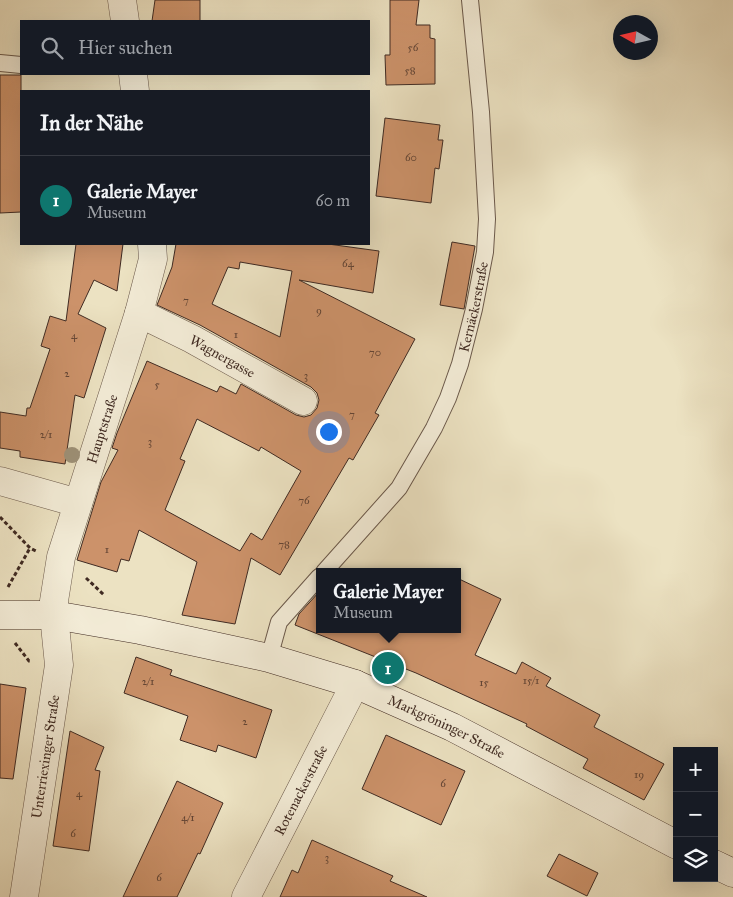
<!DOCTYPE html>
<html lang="de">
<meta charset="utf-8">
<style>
:root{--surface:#171b24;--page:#242831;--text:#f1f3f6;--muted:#9ea1a6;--line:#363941;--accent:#0f766e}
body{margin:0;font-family:"IM FELL Great Primer",serif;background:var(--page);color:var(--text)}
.controls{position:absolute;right:15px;bottom:15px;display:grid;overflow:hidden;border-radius:0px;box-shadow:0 5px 20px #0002}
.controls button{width:45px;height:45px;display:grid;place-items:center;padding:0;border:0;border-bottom:1px solid var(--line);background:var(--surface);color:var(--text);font:25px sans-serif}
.compass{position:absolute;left:613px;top:15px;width:45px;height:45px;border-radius:50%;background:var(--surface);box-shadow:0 5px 20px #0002;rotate:278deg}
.you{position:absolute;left:328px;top:431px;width:18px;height:18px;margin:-12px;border:4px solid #fff;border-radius:50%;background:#1a73e8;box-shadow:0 0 0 8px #1a73e833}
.badge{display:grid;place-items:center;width:32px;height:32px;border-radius:50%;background:var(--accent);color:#fff;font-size:16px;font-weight:700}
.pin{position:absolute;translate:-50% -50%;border:2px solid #fff;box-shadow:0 1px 5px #0006}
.popup{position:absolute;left:316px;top:568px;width:145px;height:65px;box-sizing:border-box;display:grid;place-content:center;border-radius:0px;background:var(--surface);filter:drop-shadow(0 1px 4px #0005);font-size:16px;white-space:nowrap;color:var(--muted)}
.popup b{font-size:19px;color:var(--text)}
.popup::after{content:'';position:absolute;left:50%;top:100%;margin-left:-10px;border:10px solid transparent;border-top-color:var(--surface)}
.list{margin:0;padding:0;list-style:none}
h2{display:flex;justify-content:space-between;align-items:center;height:65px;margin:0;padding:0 20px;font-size:21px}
h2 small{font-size:16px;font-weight:400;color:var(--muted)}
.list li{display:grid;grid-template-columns:32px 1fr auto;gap:15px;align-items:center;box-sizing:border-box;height:90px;padding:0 20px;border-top:1px solid var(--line)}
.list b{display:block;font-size:19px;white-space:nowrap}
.list p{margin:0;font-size:16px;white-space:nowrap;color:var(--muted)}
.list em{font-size:16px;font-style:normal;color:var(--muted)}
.icon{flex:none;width:28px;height:28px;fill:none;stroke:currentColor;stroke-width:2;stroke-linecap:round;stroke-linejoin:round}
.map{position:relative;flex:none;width:733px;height:897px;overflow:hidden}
.search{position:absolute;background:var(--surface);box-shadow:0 5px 20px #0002;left:20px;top:20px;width:350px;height:55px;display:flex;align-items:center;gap:12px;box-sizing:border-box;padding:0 18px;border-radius:0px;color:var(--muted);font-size:19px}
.panel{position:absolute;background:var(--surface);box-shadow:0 5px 20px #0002;left:20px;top:90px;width:350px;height:155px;border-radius:0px}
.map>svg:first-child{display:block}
.building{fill:#cc926a;stroke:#402b23;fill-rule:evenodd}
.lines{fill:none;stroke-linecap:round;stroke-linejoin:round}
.lane-casing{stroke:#6b594b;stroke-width:18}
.street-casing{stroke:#6b594b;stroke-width:29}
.secondary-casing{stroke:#402b23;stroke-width:29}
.path{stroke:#402b23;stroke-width:3;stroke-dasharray:4 2.5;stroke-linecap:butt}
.lane{stroke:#f3ecd7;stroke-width:16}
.street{stroke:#f3ecd7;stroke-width:28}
.secondary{stroke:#f3ecd7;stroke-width:28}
.tree{fill:#9e9279}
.labels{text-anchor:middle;stroke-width:4.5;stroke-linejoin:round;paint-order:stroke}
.number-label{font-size:11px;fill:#634535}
.street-label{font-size:14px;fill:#402b23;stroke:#f3ecd7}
</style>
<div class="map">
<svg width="733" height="897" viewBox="0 0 733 897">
<rect width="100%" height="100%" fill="#ece2c2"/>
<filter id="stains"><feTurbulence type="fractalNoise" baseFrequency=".004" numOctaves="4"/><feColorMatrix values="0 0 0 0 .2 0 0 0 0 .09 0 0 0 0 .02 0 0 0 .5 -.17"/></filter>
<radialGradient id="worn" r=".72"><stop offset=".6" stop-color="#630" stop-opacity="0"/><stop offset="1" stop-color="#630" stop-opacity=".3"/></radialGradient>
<path class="building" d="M155,0H200V21H152Z
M390,0H419L416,25H430V38L435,39V84L386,85L385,55H390Z
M0,75H21V212L0,213Z
M385,118L440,125L438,140H443L439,169L435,168L431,203L376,196Z
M452,242L475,246L464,309L440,305Z
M76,244H123L117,291L94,280L78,314L106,328L84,398L75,395L65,464L20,457V451L0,448V412L26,416L27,408H30L50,349L41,346L50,316L66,321Z
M176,244H328L379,251L373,293L299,280L415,339L375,413L379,415L353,460L349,458L280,575L251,558L235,624L182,615L197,562L139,530L129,561L121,559L117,572L77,560L101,482L118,450L112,448L117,433L147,361L217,392L220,386L236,394L241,384L296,415L304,417L311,415L317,408L319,400L317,393L311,387L200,325L157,305L172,267ZM240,262L292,271L280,337L212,304L228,267L239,269ZM197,419L259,451L261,447L301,471L262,540L251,533L240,551L165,510L185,461L180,459Z
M457,578L501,599L475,655L516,674L522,662L551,678L546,686L600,715L594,727L664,764L644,800L583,768L588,759L526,726L527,724L416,673L295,625L299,614L319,592V629H457Z
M136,657L172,670L170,675L272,710L256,758L218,745L216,752L180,740L188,716L124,693Z
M0,684L26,688L13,779L0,778Z
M70,731L104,747L95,770L100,771L89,851L53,846Z
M386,735L465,771L441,825L362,789Z
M177,781L223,803L200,854L198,853L177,897H123Z
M312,840L393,876L390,881L427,897H280L292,870L298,873Z
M559,854L598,873L587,896L547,876Z"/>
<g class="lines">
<defs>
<g id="lane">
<path d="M0,63L21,65"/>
<path id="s1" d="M324,572L399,488L434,428L448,398L460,364L474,309L485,252L487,219L481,112L470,0"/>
<path d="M269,658L279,622L319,577"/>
</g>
<g id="street">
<path d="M122,0L125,21"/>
<path d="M133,74L135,91"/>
<path id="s2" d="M139,313L192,339L303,401"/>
<path d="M0,481L78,503"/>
<path id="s3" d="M24,897L59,665L54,615V601L61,557L139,313L153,259L152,244"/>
<path id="s4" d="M246,897L355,684"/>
</g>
<g id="secondary">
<path id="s5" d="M0,615H54L140,630L269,658L355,684L452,727L677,845"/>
<path d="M714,864L733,873"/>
</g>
</defs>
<use href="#lane" class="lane-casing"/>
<use href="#street" class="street-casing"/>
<use href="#secondary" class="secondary-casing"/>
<path class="path" d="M0,517L30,548L36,551
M86,578L104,595
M8,587L30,548
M15,643L29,661H30"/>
<use href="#lane" class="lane"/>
<use href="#street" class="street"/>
<use href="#secondary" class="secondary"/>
</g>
<circle class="tree" cx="72" cy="455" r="8"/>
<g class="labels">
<g class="number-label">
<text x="413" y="51">56</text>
<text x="410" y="74">58</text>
<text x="411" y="161">60</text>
<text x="348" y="267">64</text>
<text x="186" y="304">7</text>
<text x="319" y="314">9</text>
<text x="236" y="338">1</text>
<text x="74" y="339">4</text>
<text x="375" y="356">70</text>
<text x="67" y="377">2</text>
<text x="306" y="379">3</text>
<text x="157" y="388">5</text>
<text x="352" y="418">7</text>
<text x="46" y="438">2/1</text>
<text x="150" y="445">3</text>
<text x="304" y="504">76</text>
<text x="284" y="548">78</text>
<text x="107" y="553">1</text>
<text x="531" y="684">15/1</text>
<text x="148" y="685">2/1</text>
<text x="484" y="686">15</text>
<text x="245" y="725">2</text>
<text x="639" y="778">19</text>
<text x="443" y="787">6</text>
<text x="79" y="797">4</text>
<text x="188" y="821">4/1</text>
<text x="73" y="837">6</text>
<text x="327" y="861">3</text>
<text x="159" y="881">6</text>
</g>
<g class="street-label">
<text dy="5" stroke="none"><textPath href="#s1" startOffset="310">Kernäckerstraße</textPath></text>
<text dy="5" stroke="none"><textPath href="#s2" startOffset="94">Wagnergasse</textPath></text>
<text dy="5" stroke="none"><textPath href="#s3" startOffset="478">Hauptstraße</textPath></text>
<text dy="5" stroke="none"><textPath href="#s5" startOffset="464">Markgröninger Straße</textPath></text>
<text dy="5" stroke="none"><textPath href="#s3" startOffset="142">Unterriexinger Straße</textPath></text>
<text dy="5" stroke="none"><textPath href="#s4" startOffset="120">Rotenackerstraße</textPath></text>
</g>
</g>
<rect width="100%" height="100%" filter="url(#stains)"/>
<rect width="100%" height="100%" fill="url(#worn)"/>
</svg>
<div class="controls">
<button>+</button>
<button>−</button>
<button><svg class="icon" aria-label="layers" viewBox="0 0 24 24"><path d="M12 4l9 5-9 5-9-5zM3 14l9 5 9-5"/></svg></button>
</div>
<svg class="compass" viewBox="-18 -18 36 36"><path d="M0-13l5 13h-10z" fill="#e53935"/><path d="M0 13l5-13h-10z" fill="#9ea1a6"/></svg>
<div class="you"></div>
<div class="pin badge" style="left:388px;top:668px">1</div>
<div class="popup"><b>Galerie Mayer</b>Museum</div>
<div class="search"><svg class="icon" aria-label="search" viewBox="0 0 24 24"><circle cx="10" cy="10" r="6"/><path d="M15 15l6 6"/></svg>Hier suchen</div>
<section class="panel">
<h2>In der Nähe<small></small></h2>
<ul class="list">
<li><span class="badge">1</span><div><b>Galerie Mayer</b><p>Museum</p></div><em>60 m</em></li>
</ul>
</section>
</div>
